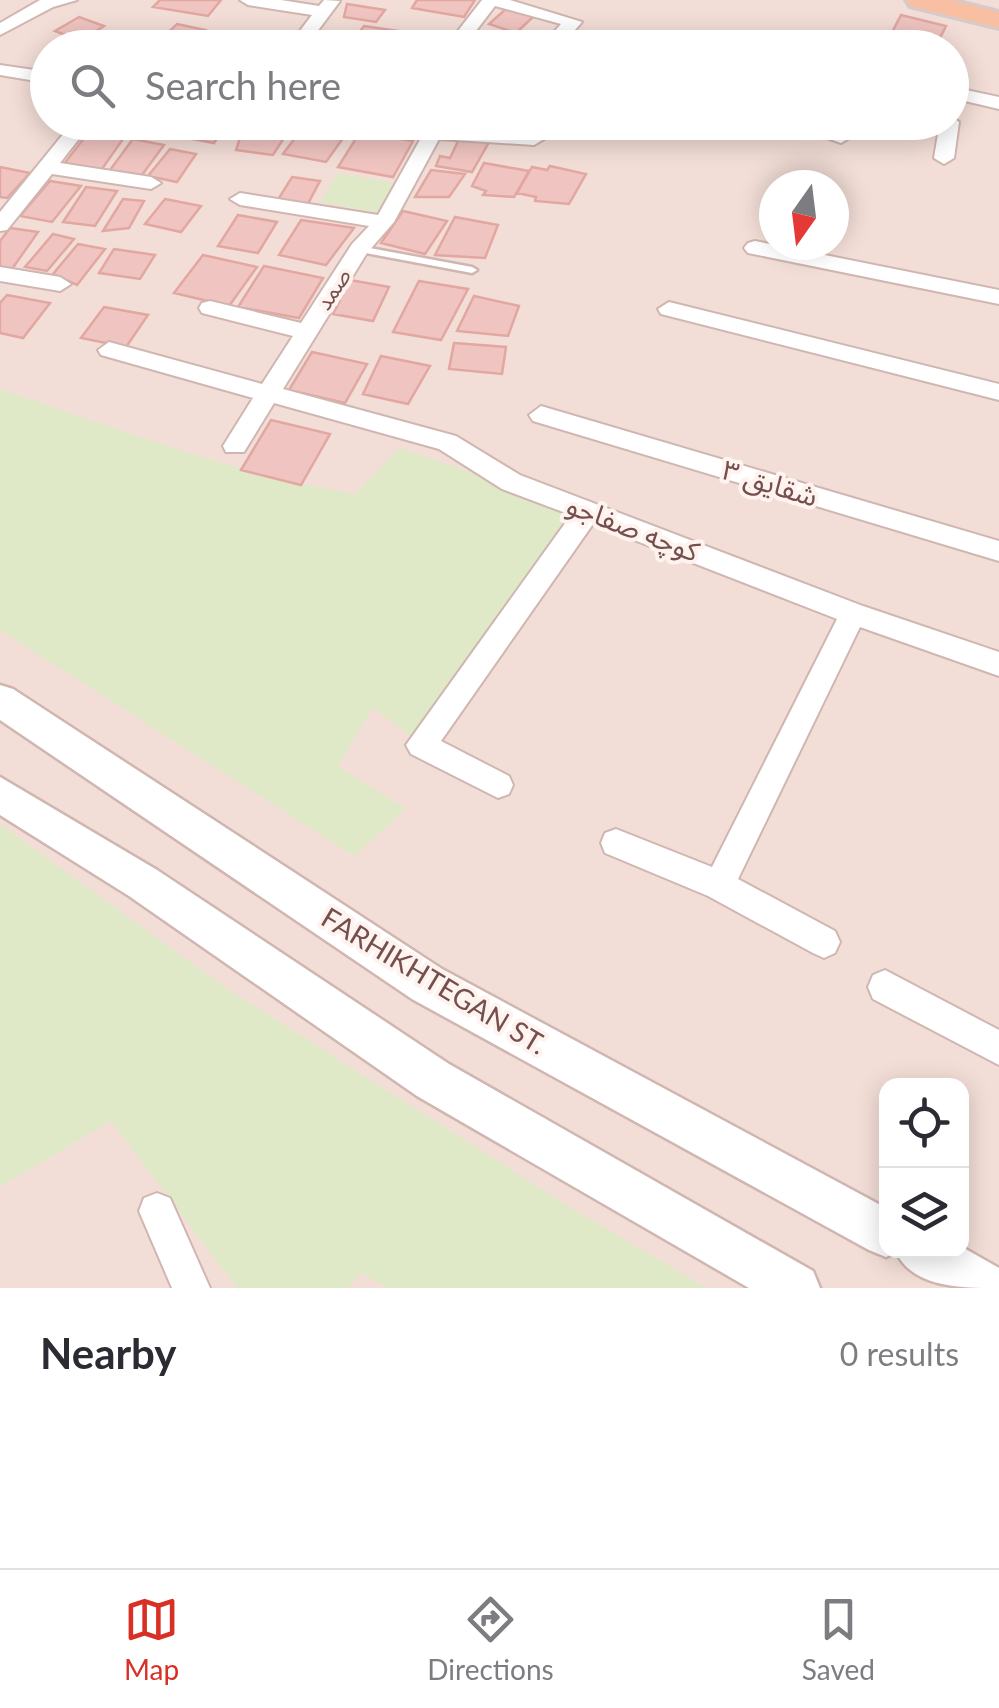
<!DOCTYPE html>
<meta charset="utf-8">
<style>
:root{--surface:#fff;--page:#f7f7f7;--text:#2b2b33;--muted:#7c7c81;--line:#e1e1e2;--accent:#d93025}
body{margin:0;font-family:Lato,"Noto Sans Arabic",sans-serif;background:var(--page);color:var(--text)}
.controls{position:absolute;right:30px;bottom:30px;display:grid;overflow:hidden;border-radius:20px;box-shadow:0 5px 25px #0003}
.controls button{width:90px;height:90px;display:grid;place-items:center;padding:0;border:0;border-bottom:2px solid var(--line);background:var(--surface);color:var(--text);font:50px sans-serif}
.compass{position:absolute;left:759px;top:170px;width:90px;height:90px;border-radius:50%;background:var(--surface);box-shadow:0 5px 25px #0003;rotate:194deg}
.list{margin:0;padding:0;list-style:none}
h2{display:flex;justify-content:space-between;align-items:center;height:130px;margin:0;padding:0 40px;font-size:42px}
h2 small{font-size:32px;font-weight:400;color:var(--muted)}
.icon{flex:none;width:55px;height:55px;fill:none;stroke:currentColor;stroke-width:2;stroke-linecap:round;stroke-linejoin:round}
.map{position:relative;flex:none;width:999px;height:1288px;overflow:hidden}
.search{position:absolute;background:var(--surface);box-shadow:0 5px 25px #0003;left:30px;right:30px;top:30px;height:110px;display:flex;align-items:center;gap:25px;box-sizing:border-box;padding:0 35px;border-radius:55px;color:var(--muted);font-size:38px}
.sheet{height:280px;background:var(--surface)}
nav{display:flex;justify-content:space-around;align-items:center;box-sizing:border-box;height:140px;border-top:2px solid var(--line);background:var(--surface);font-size:28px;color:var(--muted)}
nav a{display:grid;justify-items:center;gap:5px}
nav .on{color:var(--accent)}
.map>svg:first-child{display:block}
.residential{fill:#f3ded7;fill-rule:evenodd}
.green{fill:#dfe9c7}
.building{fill:#f0c5c1;stroke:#e2a7a1;stroke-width:2.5}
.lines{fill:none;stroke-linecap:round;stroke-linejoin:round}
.service-casing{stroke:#d0b6b1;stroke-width:5}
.minor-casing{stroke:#d0b6b1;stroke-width:4}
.tertiary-casing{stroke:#d0b6b1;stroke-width:5}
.primary-casing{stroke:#d6caca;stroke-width:6}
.service{fill:#fff;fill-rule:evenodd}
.minor{fill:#fff;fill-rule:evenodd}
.tertiary{fill:#fff;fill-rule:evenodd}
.primary{fill:#f8bfa3;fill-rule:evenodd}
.labels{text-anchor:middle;stroke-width:8;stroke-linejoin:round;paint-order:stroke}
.far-street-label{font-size:22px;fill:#754f4d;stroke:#fef3ee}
.street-label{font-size:28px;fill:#754f4d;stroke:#fef3ee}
</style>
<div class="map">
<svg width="999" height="1288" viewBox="0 0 999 1288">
<rect width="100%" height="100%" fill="#fceee8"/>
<path class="residential" d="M0,0H999V1288H0ZM48,48H952V122H48ZM774,185H834V245H774ZM886,1086H962V1250H886Z"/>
<path class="green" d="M338,173L396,183L379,213L320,202Z
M0,389C117,428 233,474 355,494L399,448L588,511L421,745L373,707L338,766L406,809L354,856L0,630Z
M0,824L226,988L578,1212L707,1288H387L362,1273L347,1288H237L111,1121L0,1187Z"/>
<path class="building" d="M160,0H221L208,16L153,7Z
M417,0H475L464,17L412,8Z
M347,4L385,10L376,22L344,17Z
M507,8L534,16L516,33L489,24Z
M901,15L946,26L935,48L885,46Z
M79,17L104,26L80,41L55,31Z
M177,24L205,30L187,48L154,46Z
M364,26L398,31L388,48L348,47Z
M255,33L288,41L283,48H221L232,37L247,42Z
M144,122H184L176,137L140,132Z
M191,122H228L214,143L182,137Z
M245,123L289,130L273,155L236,150Z
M304,126L346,134L326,162L283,154Z
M360,132L413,141L393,177L338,167Z
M88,133L123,139L102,169L64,164Z
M133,139L164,145L142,175L110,170Z
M459,139L489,142L472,172L436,166L440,156L450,158Z
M170,149L196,154L177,182L148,176Z
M484,163L529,171L514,197L483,195L486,191L472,186Z
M550,166L586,174L569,204L535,201L536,197L517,193L532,167L547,170Z
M0,167L30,173L7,198L0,197Z
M431,170L465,174L449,197H415Z
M292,177L320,181L304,211L274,206Z
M50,181L81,186L52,222L20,216Z
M86,187L117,191L95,226L63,222Z
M123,199L144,201L129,228L103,231Z
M165,199L201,206L181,232L145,224Z
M403,211L447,221L425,254L381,243Z
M238,215L277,222L258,253L218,246Z
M455,217L498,225L485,258L435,255Z
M301,220L354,228L326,265L279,255Z
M10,228L38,232L12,269L0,267V241Z
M53,234L74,239L47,271L25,267Z
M78,244L105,249L77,285L53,274Z
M114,249L155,255L140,279L99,273Z
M203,255L257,267L229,306L174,293Z
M264,266L323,278L299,318L238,307Z
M350,280L389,287L373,321L333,314Z
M419,281L468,289L441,340L393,332Z
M7,295L50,303L23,338L0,333V303Z
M474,296L519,306L508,336L457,331Z
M104,307L148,315L126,347L81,338Z
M454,343L506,347L502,374L449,369Z
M312,352L367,364L345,403L289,390Z
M381,356L430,366L408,404L363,394Z
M271,420L330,434L301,485L241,470Z"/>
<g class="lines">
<defs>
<path id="service" d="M359,246L472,267L477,270L472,273L355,251V247Z"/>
<path id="minor" d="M40,0H77L53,7L0,35V23Z
M240,0H281L319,6L324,0L340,1L305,48H287L312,15L248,5Z
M482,0H510L582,22L559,48H540L561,24L495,6L469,40H457L454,36Z
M0,65L48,72V83L0,75Z
M952,87L999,97V109L952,98Z
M952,117L959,122L954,158L944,164L934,158L940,122H952Z
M73,122H92L60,163L151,177L161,183L151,189L52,174L7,230L0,231V212Z
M334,122L534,133L544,139L534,145L439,139L394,222L367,253L283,389L456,436L520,475L863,606L999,652V676L860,627L738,879L835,931L840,942L835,953L824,958L813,953L708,896L605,853L601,843L605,833L616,829L712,867L837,619L593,524L441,741L509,776L513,785L509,794L498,798L411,754L406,745L571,515L502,489L439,449L274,403L244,452H226L223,446L253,398L101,355L98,350L109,342L262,384L293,336L202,313L199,308L202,303L210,301L301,323L352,244L369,226L240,205L230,199L240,193L378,215L421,138L343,128Z
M812,122L848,133L851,137L841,143L788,124Z
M755,241L999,290V304L748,253L744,248L748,243Z
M0,267L60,277L71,284L60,291L0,281Z
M669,302L999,384V400L661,314L658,309Z
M541,406L999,541V561L533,421L529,415Z
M885,970L999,1030V1065L873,999L868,987L873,975Z
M157,1193L170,1198L210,1288H172L139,1211L144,1198Z"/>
<path id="tertiary" d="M0,685L13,689L442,969L886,1208V1250H962V1247L999,1268V1288C962,1288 913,1288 896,1252L886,1257L869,1250L412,999L0,720Z
M0,777L157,870L449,1064L813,1271L820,1288H749L417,1096L129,896L0,815Z"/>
<path id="primary" d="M906,0H951L999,12V28L910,6Z"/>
</defs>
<use href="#service" class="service-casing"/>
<use href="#minor" class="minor-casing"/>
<use href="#tertiary" class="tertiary-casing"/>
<use href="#primary" class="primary-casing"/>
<use href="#service" class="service"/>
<use href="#minor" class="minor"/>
<use href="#tertiary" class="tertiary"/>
<use href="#primary" class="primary"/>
</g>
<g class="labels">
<g class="far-street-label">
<text transform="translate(333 289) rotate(-57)" y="8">صمد</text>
</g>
<g class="street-label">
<text transform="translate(770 483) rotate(17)" y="10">شقایق ۳</text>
<text transform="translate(633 528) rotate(21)" y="10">کوچه صفاجو</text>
<text transform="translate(434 981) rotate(31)" y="10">FARHIKHTEGAN ST.</text>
</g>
</g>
</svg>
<div class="controls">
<button><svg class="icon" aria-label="locate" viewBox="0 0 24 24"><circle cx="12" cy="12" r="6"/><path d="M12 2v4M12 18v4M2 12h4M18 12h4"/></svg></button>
<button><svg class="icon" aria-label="layers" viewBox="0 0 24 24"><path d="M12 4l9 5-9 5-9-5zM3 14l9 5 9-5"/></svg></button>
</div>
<svg class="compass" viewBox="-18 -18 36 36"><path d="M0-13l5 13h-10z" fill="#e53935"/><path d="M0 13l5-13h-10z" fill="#7c7c81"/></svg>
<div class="search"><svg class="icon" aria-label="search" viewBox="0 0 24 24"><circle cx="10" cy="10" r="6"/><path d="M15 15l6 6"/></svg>Search here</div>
</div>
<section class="sheet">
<h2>Nearby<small>0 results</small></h2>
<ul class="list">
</ul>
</section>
<nav>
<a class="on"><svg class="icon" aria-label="map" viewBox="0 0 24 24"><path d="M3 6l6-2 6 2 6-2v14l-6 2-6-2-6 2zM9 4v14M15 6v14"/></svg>Map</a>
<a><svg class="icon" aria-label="directions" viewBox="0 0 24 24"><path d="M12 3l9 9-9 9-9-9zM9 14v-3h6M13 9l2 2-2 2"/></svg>Directions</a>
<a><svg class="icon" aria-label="saved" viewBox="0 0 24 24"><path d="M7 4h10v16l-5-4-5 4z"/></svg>Saved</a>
</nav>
